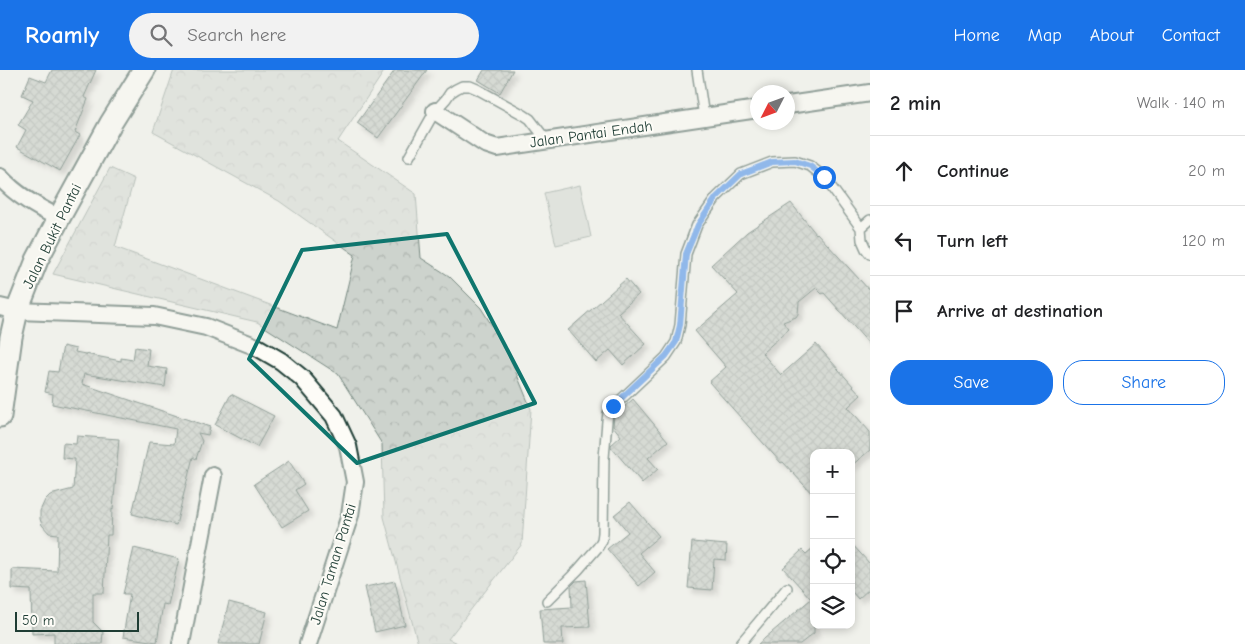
<!DOCTYPE html>
<meta charset="utf-8">
<style>
:root{--surface:#fff;--page:#f2f2f2;--text:#202124;--muted:#757577;--line:#e0e0e0;--accent:#1a73e8}
body{margin:0;font-family:"Comic Neue",sans-serif;background:var(--page);color:var(--text)}
.controls{position:absolute;right:15px;bottom:15px;display:grid;overflow:hidden;border-radius:10px;box-shadow:0 2px 8px #0003}
.controls button{width:45px;height:45px;display:grid;place-items:center;padding:0;border:0;border-bottom:1px solid var(--line);background:var(--surface);color:var(--text);font:25px sans-serif}
.compass{position:absolute;left:750px;top:15px;width:45px;height:45px;border-radius:50%;background:var(--surface);box-shadow:0 2px 8px #0003;rotate:228deg}
.scale{position:absolute;left:15px;bottom:12px;width:124px;box-sizing:border-box;padding-left:5px;border:2px solid #1f3d34;border-top:0;font-size:14px;line-height:18px;white-space:nowrap;color:#1f3d34;-webkit-text-stroke:4px #fdfcf7;paint-order:stroke}
.stop{position:absolute;width:15px;height:15px;margin:-11px;border:4px solid #1a73e8;border-radius:50%;background:#fff}
.stop.end{background:#1a73e8;border-color:#fff;box-shadow:0 1px 5px #0008}
.list{margin:0;padding:0;list-style:none}
h2{display:flex;justify-content:space-between;align-items:center;height:65px;margin:0;padding:0 20px;font-size:21px}
h2 small{font-size:16px;font-weight:400;color:var(--muted)}
.list li{display:grid;grid-template-columns:32px 1fr auto;gap:15px;align-items:center;box-sizing:border-box;height:70px;padding:0 20px;border-top:1px solid var(--line)}
.list b{display:block;font-size:19px;white-space:nowrap}
.list em{font-size:16px;font-style:normal;color:var(--muted)}
.actions{display:flex;gap:10px;padding:15px 20px}
.actions a{flex:1;padding:11px 0;border:1px solid var(--accent);border-radius:20px;text-align:center;font-size:18px;color:var(--accent)}
.actions .main{background:var(--accent);color:#fff}
.icon{flex:none;width:28px;height:28px;fill:none;stroke:currentColor;stroke-width:2;stroke-linecap:round;stroke-linejoin:round}
.map{position:relative;flex:none;width:870px;height:574px;overflow:hidden}
header{display:flex;align-items:center;gap:30px;box-sizing:border-box;height:70px;padding:0 25px;background:var(--accent);color:#fff}
header strong{font-size:24px}
nav{display:flex;gap:28px;margin-inline-start:auto;font-size:18px}
.search{width:350px;height:45px;background:var(--page);display:flex;align-items:center;gap:12px;box-sizing:border-box;padding:0 18px;border-radius:28px;color:var(--muted);font-size:19px}
main{display:flex}
aside{flex:1;background:var(--surface)}
.map>svg:first-child{display:block}
.forest{fill:url(#forest-crowns);stroke:#768880}
.green{fill:#cdd3cd;stroke:#768880}
.building{fill:url(#building-cross-hatch);stroke:#1f3d34;filter:url(#shadow)}
.lines{fill:none;stroke-linecap:round;stroke-linejoin:round}
.service-casing{stroke:#1f3d34;stroke-width:12}
.minor-casing{stroke:#1f3d34;stroke-width:20}
.tertiary-casing{stroke:#1f3d34;stroke-width:25}
.service{stroke:#fdfcf7;stroke-width:9}
.minor{stroke:#fdfcf7;stroke-width:16}
.tertiary{stroke:#fdfcf7;stroke-width:21}
.route{stroke:#1a73e8;stroke-width:6}
.marked{fill:none;stroke:#0f766e;stroke-width:4;stroke-linejoin:round}
.labels{text-anchor:middle;stroke-width:4;stroke-linejoin:round;paint-order:stroke}
.street-label{font-size:15px;fill:#1f3d34;stroke:#fdfcf7}
</style>
<header>
<strong>Roamly</strong>
<div class="search"><svg class="icon" aria-label="search" viewBox="0 0 24 24"><circle cx="10" cy="10" r="6"/><path d="M15 15l6 6"/></svg>Search here</div>
<nav><a>Home</a><a>Map</a><a>About</a><a>Contact</a></nav>
</header>
<main>
<div class="map">
<svg width="870" height="574" viewBox="0 0 870 574">
<defs>
<pattern id="forest-crowns" width="20" height="18" patternUnits="userSpaceOnUse" patternTransform="scale(1.25)"><rect width="20" height="18" fill="#cdd3cd"/><path d="M2 6a3 3 0 1 1 6 0M12 15a3 3 0 1 1 6 0" fill="none" stroke="#b0b6b1"/></pattern>
<pattern id="building-cross-hatch" width="8" height="8" patternUnits="userSpaceOnUse" patternTransform="scale(1.25)"><rect width="8" height="8" fill="#b6bfb8"/><path d="M0 0l8 8M0 8l8-8" fill="none" stroke="#939c96"/></pattern>
<filter id="shadow"><feDropShadow dx="4.5" dy="4.5" stdDeviation="2.5" flood-color="#0004"/></filter>
</defs>
<rect width="100%" height="100%" fill="#f0f1eb"/>
<filter id="ink" filterUnits="userSpaceOnUse"><feTurbulence type="fractalNoise" baseFrequency=".02" numOctaves="2"/><feDisplacementMap in="SourceGraphic" scale="10" xChannelSelector="R" yChannelSelector="G"/><feConvolveMatrix kernelMatrix="1 2 1 2 8 2 1 2 1" color-interpolation-filters="sRGB"/></filter>
<g filter="url(#ink)">
<path class="forest" d="M174,0H385L338,71L416,124L421,188L449,206L481,238L506,278L531,339L522,474L448,569L459,574H418L384,447L382,374L338,304L257,252L53,204L110,98L134,109L115,177L337,260L355,185L279,131L153,62Z"/>
<path class="green" d="M580,115L591,167L556,175L544,123Z"/>
<path class="building" d="M52,0H96L84,27L88,29L75,62L80,65L60,101L17,77L26,60L18,55L33,30L22,25L30,6L46,12Z
M395,0H427L378,68L357,53Z
M484,0H513L500,23L478,10Z
M791,133L816,164L817,163L870,221V275L824,223L822,224L816,218L799,232L798,244L796,247L783,252L789,259L762,283L781,305L816,274L861,325L848,337L870,362V380L851,396V383H814V426L783,392L781,393L709,312L726,297L695,261L738,224L711,195L747,162Z
M626,209L639,224L618,243L646,274L623,295L610,280L596,292L568,260Z
M63,276L76,279L75,282L121,291V288L133,290L135,277L149,279L147,296L167,299L165,317L84,304L82,314L210,357L208,365L198,363L202,371L196,389L193,387L176,455L132,444L149,372L174,374L176,359L52,334L53,324L45,322L49,301L58,302Z
M231,324L274,346L257,377L215,355Z
M633,329L668,371L648,388L658,399L642,413L611,377V375L621,366L613,356L614,346Z
M77,366L119,369L113,440L112,439L111,465H107L104,523H93V552L103,562L102,574H54V563L32,564L31,520L12,519V499L57,501L58,464L49,463L42,455L40,449V441L45,430L50,425L73,419L75,389L62,388L63,373L76,374Z
M289,391L304,414L295,420L308,441L282,457L254,414Z
M630,432L659,466L639,483L655,502L639,516L607,479L628,462L614,445Z
M692,472L727,475L726,490L714,489L712,520L688,518Z
M851,473L870,494V518L858,529L851,521Z
M814,477V563L800,574H758L811,529L783,498L802,480L806,484Z
M134,478L179,489L168,535L163,534L157,572L123,567L130,524H123Z
M586,510L590,557L562,558L563,574H543L540,539L572,537L571,516L576,511Z
M395,511L405,555L375,562L365,517Z
M229,532L267,542L259,574H218Z"/>
<g class="lines">
<defs>
<path id="service" d="M697,0L704,47
M409,87L435,41L446,29L450,23L456,19L462,16H470L477,19L524,45L530,49L547,71
M861,158L870,150
M547,531L578,500L598,477L602,470L603,463L604,388L607,351L608,343L613,337L666,287L676,272L680,255L686,184L697,155L716,128L741,104L772,92L795,91L810,96L824,107L861,158L862,170L866,179L870,184
M740,574L787,518"/>
<path id="minor" d="M788,35L870,23
M435,41L485,74L497,78L758,39
M0,107C16,125 37,137 59,148
M0,237L17,241L154,246L206,257L257,277L281,291L302,308L334,346L348,376L355,412L350,445L308,574
M181,574L213,406"/>
<path id="tertiary" d="M0,346L11,267L17,241L37,190L59,148L111,53L144,0"/>
</defs>
<use href="#service" class="service-casing"/>
<use href="#minor" class="minor-casing"/>
<use href="#tertiary" class="tertiary-casing"/>
<use href="#service" class="service"/>
<use href="#minor" class="minor"/>
<use href="#tertiary" class="tertiary"/>
</g>
</g>
<g class="lines" filter="url(#ink)">
<path class="route" d="M613,336L666,286L676,272L680,255L686,184L698,155L716,128L741,104L772,92L795,91L810,96L824,107"/>
</g>
<path d="M0 0H870V574H0ZM447,164L535,333L357,393L249,289L302,180Z" fill="#f0f1eb" fill-opacity=".55" fill-rule="evenodd"/>
<path class="marked" d="M447,164L535,333L357,393L249,289L302,180Z"/>
<g class="labels">
<g class="street-label">
<text transform="translate(591 64) rotate(-8)" y="5">Jalan Pantai Endah</text>
<text transform="translate(52 166) rotate(-64)" y="5">Jalan Bukit Pantai</text>
<text transform="translate(333 494) rotate(-73)" y="5">Jalan Taman Pantai</text>
</g>
</g>
</svg>
<div class="controls">
<button>+</button>
<button>−</button>
<button><svg class="icon" aria-label="locate" viewBox="0 0 24 24"><circle cx="12" cy="12" r="6"/><path d="M12 2v4M12 18v4M2 12h4M18 12h4"/></svg></button>
<button><svg class="icon" aria-label="layers" viewBox="0 0 24 24"><path d="M12 4l9 5-9 5-9-5zM3 14l9 5 9-5"/></svg></button>
</div>
<svg class="compass" viewBox="-18 -18 36 36"><path d="M0-13l5 13h-10z" fill="#e53935"/><path d="M0 13l5-13h-10z" fill="#757577"/></svg>
<div class="scale">50 m</div>
<div class="stop" style="left:824px;top:107px"></div>
<div class="stop end" style="left:613px;top:336px"></div>
</div>
<aside>
<h2>2 min<small>Walk · 140 m</small></h2>
<ul class="list">
<li><svg class="icon" aria-label="ahead" viewBox="0 0 24 24"><path d="M12 20V5M6 11l6-6 6 6"/></svg><div><b>Continue</b></div><em>20 m</em></li>
<li><svg class="icon" aria-label="left" viewBox="0 0 24 24"><path d="M17 20v-9H6M10 6l-5 5 5 5"/></svg><div><b>Turn left</b></div><em>120 m</em></li>
<li><svg class="icon" aria-label="arrive" viewBox="0 0 24 24"><path d="M6 21V4h12l-3 4 3 4H6"/></svg><div><b>Arrive at destination</b></div></li>
</ul>
<div class="actions"><a class="main">Save</a><a>Share</a></div>
</aside>
</main>
